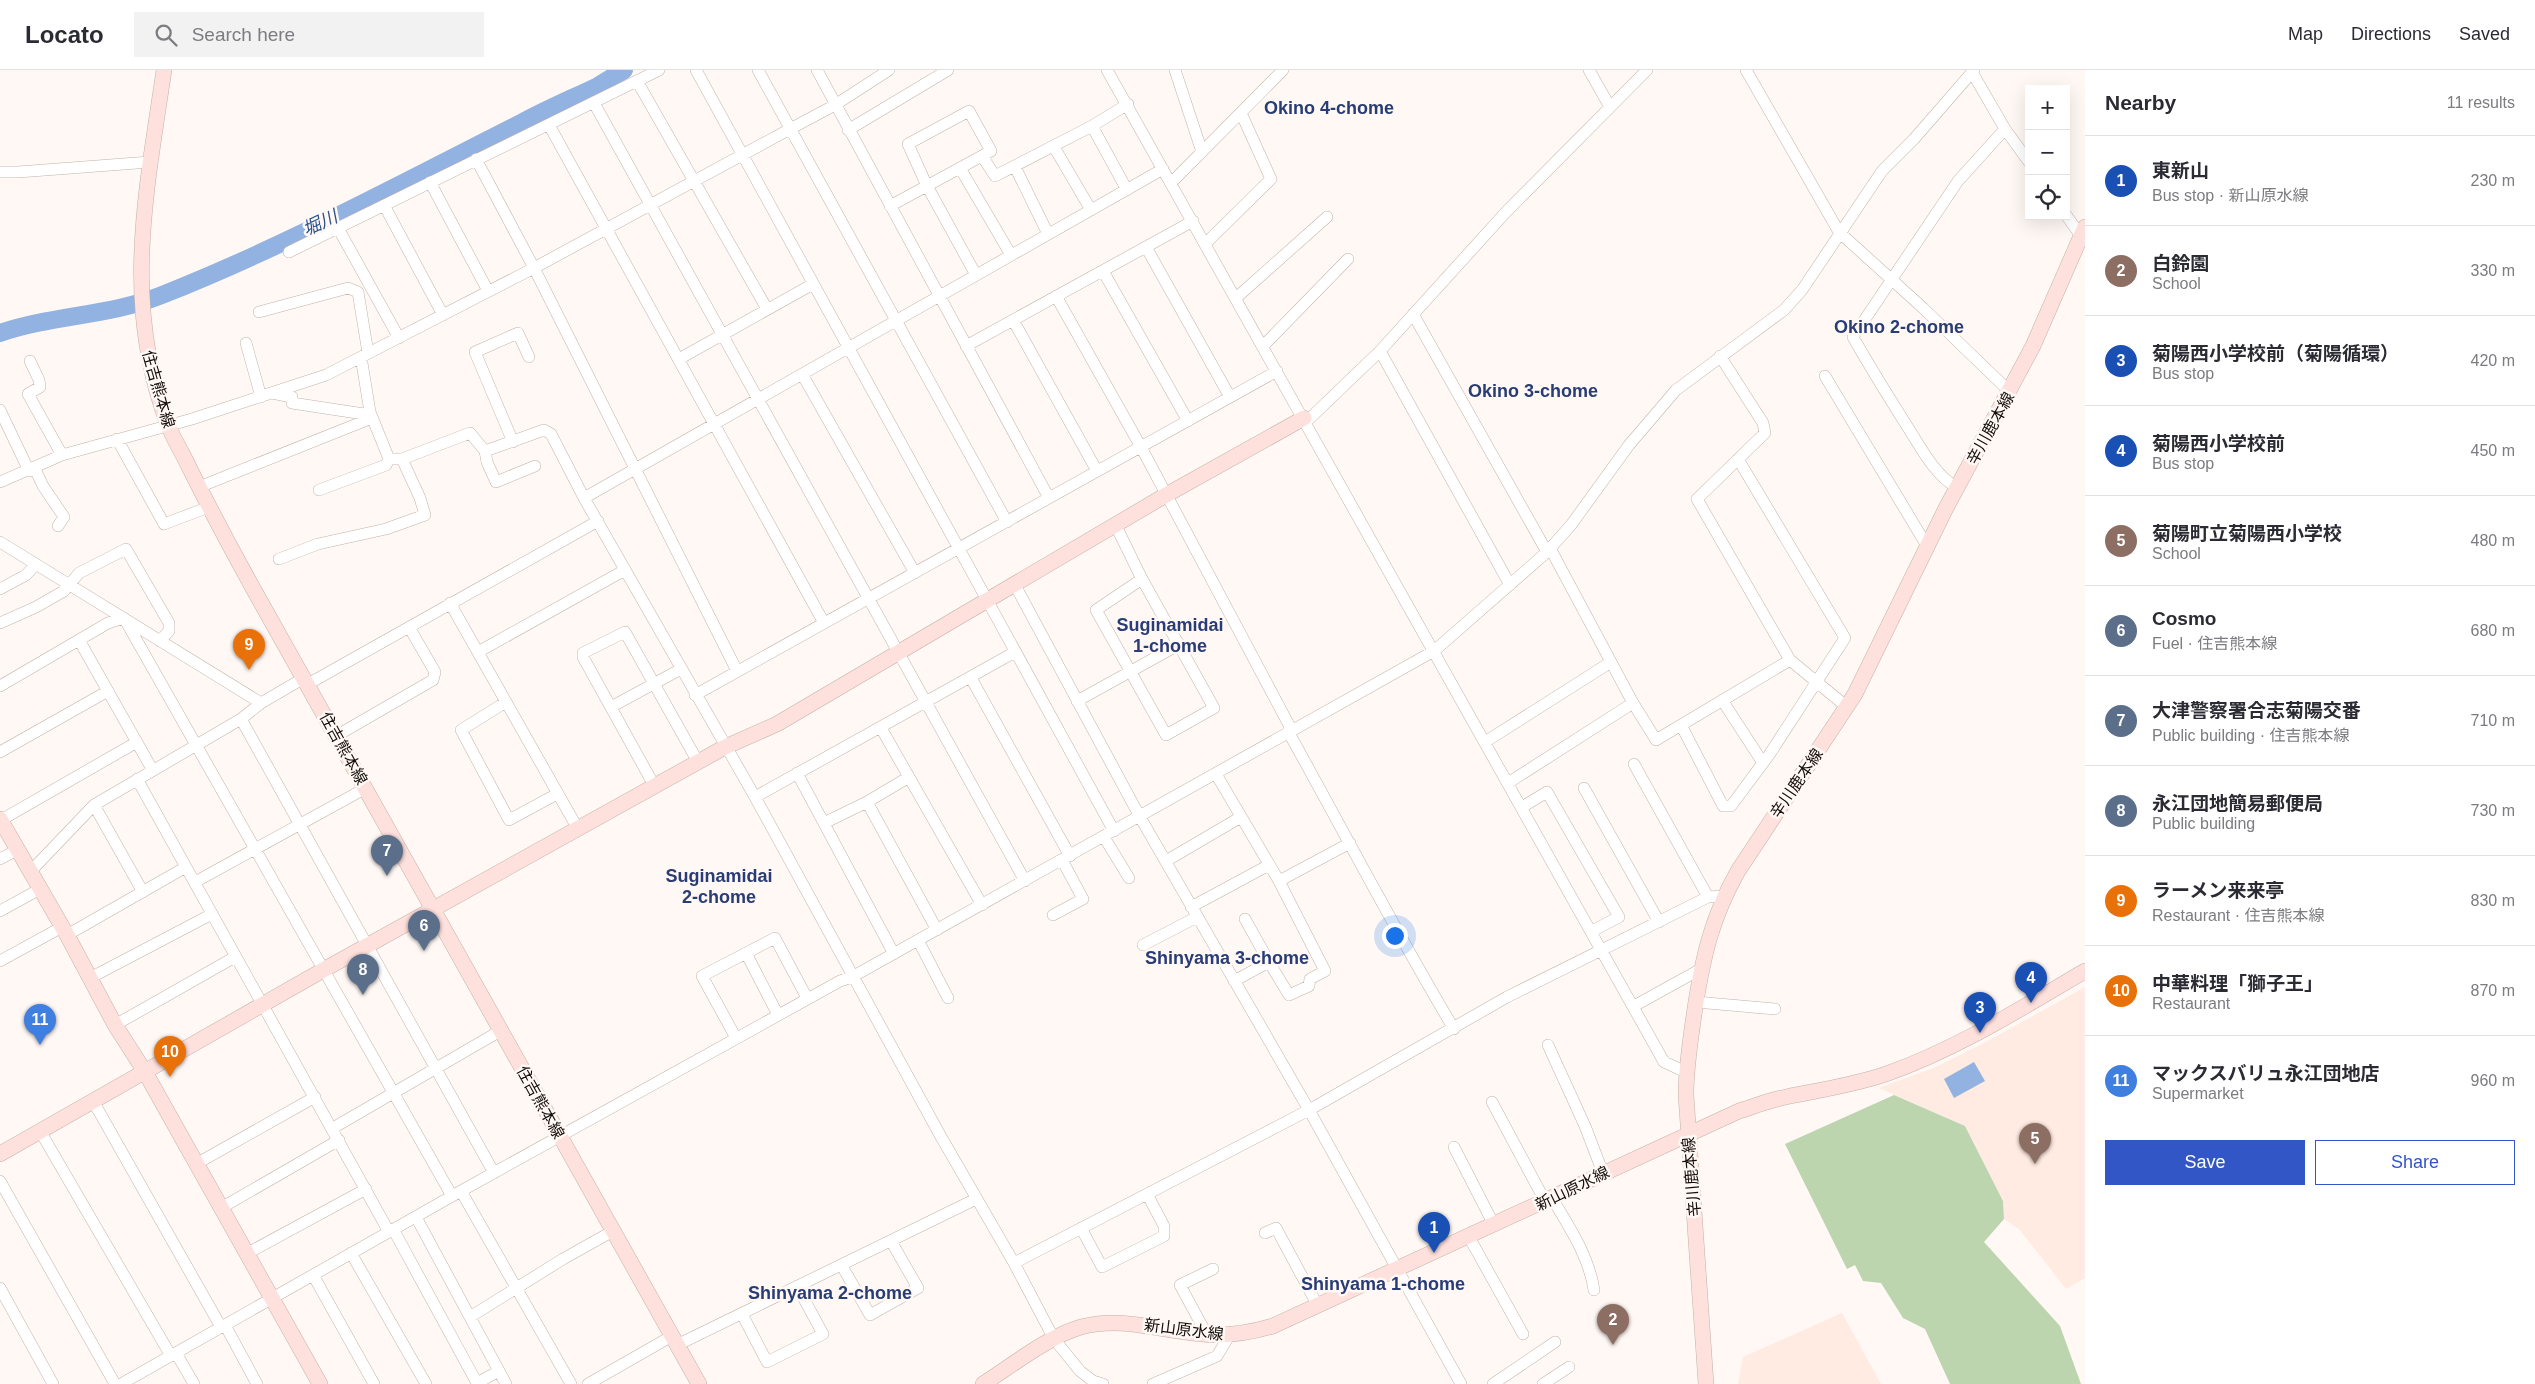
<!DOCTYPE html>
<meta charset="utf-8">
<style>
:root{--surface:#fff;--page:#f2f2f3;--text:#2b2b33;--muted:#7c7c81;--line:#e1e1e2;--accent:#3356c7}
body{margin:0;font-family:Helvetica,"Noto Sans JP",sans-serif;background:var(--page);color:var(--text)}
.controls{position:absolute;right:15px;top:15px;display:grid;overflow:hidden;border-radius:0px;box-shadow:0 5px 20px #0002}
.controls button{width:45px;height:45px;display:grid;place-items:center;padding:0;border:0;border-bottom:1px solid var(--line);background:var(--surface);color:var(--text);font:25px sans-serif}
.you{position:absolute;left:1394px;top:865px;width:18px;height:18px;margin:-12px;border:4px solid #fff;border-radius:50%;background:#1a73e8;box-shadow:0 0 0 8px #1a73e833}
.badge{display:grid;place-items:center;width:32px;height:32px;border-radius:50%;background:var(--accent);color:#fff;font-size:16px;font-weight:700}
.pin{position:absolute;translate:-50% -41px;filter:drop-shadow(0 1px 2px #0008)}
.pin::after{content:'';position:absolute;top:26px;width:18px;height:15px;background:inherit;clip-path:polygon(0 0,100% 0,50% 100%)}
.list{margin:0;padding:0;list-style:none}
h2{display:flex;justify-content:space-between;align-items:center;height:65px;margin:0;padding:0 20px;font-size:21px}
h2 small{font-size:16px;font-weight:400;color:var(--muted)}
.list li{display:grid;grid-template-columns:32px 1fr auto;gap:15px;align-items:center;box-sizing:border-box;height:90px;padding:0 20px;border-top:1px solid var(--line)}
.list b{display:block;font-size:19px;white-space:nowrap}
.list p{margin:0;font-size:16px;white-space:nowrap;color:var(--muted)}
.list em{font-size:16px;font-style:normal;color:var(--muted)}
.actions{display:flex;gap:10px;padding:15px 20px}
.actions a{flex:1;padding:11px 0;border:1px solid var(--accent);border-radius:0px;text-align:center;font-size:18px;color:var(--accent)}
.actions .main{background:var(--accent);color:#fff}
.icon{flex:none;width:28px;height:28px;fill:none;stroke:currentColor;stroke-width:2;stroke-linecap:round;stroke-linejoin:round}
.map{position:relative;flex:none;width:2085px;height:1314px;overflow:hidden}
header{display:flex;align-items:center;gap:30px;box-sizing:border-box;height:70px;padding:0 25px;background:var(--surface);border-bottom:1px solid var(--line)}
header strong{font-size:24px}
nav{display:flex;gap:28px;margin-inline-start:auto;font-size:18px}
.search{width:350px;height:45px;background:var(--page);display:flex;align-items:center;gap:12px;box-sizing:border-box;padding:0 18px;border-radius:0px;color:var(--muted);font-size:19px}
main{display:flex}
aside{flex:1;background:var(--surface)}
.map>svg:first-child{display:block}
.built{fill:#ffebe1}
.green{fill:#bdd5af}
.water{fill:#92b2e1}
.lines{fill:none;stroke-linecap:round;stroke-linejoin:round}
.river{stroke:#92b2e1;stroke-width:18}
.street-casing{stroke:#c2b2aa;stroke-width:12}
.secondary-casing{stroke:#c2b2aa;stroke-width:16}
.street{stroke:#fff;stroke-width:11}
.secondary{stroke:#fee0dc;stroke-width:15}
.labels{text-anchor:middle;stroke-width:5;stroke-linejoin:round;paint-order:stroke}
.street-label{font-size:16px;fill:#150f0c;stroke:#fff8f4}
.neighbourhood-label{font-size:18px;font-weight:bold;fill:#283c75;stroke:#fff8f4}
.water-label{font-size:18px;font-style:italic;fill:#2b538e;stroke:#fff8f4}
</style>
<header>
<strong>Locato</strong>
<div class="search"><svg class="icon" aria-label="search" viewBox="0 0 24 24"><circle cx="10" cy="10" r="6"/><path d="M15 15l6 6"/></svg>Search here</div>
<nav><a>Map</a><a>Directions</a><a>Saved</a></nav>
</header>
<main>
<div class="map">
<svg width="2085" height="1314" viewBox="0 0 2085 1314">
<rect width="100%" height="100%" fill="#fff8f4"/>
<path class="built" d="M2085,917V1208L2066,1219L2020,1160L2004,1149L2003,1131L1965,1056L1879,1018L1936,997L1984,973Z
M1842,1243L1881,1314H1738L1743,1287Z"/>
<path class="green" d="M1894,1025L1965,1056L2003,1131L2004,1149L1984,1172L2060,1256L2081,1314H1950L1925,1259L1903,1248L1881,1213L1863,1211L1855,1195L1847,1199L1785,1074Z"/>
<path class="water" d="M1974,992L1985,1011L1954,1028L1944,1009Z"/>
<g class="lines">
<path class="river" d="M0,263C52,245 110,246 162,225C286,176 404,112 523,52C547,39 573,28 598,16L624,0"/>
<defs>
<path id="street" d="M696,0L1114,761
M758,0L1007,452
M817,0L1049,428
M1107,0L1664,992L1686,1002
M1175,0L1202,82
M1589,0L1610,37
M1746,0L1839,162L1923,238L2010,322
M1972,2L2005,59L2029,92
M637,11L767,239
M594,33L1025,811
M549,55L824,553
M1092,56L1127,120
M848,60L948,0
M1054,77L1091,140
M982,86L995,106L1092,56L1128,34
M476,89L534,198L737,601
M1015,97L1048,164
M960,98L1011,185
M0,102H18L150,92
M430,112L488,221
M1171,113L1283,0
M384,135L443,245
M890,136L991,81L969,41L908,74L927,116L976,205
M2066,145L2081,166
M338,158L399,268
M1205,174L1271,109L1241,43
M1146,177L1230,327
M289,182L659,0
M1103,201L1188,351
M1056,226L1141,377L1289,655V663C1344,762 1396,862 1454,959
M1236,228L1327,147
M259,242L348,218L358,222L368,283
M1413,244L1547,482
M1013,250L1097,401
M246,273L261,327
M966,276L1193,151
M1263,276L1348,189
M1380,281L1510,515
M1720,286L1763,353L1765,363L1697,429L1790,590L1847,637
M361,287L370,342
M679,289L813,214
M30,291L39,310L40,317L28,324L62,385
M802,304L915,503
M1825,306L1927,476
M272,323L292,327V333L364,344L370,342L389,389H402L470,363L485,381L544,360L551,364L584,428L755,727L940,1065L1014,1193L1054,1269L1080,1301L1093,1311L1103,1314
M0,340L29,401
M1306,352L1380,281L1506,142L1647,0
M117,369L164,454L209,437
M513,372L475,282L518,263L529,287
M485,381L487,392L496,412L535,396
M35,399L43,416L64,447L58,456
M0,412L62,385L192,349L326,305L534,198L790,59L835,35L889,0
M199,417L372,348
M1957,418C1934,404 1921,378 1907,356C1888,326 1870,297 1853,267L1958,111L2005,59
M319,420L386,395L389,389
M584,428L1163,99
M1116,456L1142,509
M0,472L261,633
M279,489L318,474L386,459L425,445L420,428L402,389
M1142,509L1214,638L1166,665L1096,540Z
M1015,515L1140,747L1309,1040L1461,1314
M0,519L26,505L36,494
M450,533L578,759
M124,548L452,1126
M0,553L36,537L64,521L79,503L126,479L169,553V561L160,571
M79,570L152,699
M478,582L625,500
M971,608L1070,786
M308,614L598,451
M0,616L108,553L124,548
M695,625L1277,301
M1722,630L1763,693
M1077,631L1180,574
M506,632L461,660L509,750L557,724
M1633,633L1656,670L1790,590
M611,637L681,599
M241,649L494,1103
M1681,655L1723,736H1731L1769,685L1845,568L1738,389
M881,658L982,835
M336,666L433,610L435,602L409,557
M1485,672L1611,592
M0,682L108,621
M1634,694L1708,827
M797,703L894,884
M1216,704L1279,811L1325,901L1310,909L1309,916L1289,925L1269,892
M137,709L389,1162
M1508,713L1633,633L1550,478
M655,717L583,587V583L625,562L698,692
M1584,718L1659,852
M755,727L1015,582
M867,732L909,707
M94,735L143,822
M1522,737L1547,722L1619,847L1592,861
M1,750L137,672
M824,753L867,732L937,860
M1104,767L1129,808
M0,789L17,780
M1166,791L1241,747
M30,802L94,735L241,649L261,633L304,608
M1279,811L1350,773
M195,812L366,718
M1191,837L1269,795
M0,841L40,819
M1053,845L1083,829L1062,790
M67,865L186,797
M918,870L948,928
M1143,875L1197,847
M746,883L778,945
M0,891L62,857
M90,908L212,844
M1234,911L1269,892L1245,849
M1696,932L1775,939
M1634,936L1701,899
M115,955L235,887
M736,968L702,906L775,868L807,928
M1548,975L1585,1056L1603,1103
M93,1031L221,1257
M1492,1032L1545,1131
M333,1058L500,961
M40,1061L171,1286
M1454,1077L1494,1155
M196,1094L315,1027
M0,1111L115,1314
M461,1121L571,1314
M1552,1128C1569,1157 1589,1186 1594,1220
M221,1138L339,1070
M416,1147L506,1314
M1081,1158L1102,1197L1164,1166V1156L1147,1124
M393,1159L477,1313L499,1301
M1265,1163L1276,1158L1318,1236
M1469,1167L1523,1264
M351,1183L426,1314
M246,1184L366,1119
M1014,1193L1309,1040L1507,927L1708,827L1724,826
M842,1196L870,1245L918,1218L891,1171
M313,1205L374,1314
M0,1218L53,1314
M742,1244L767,1292L823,1264L797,1216
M470,1247L563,1189L613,1161
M225,1255L257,1314
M1207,1265L1180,1215L1213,1199
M677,1275L976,1129
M176,1283L194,1314
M121,1314L461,1121L840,911L852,907L1434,581L1547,482L1571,455L1629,375L1676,320L1784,240L1802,220L1882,101L1914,69L1974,0
M588,1314L672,1266
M1153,1314L1217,1286L1229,1266
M1493,1314L1555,1272
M1543,1314L1569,1297"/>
<path id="secondary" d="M164,0C146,123 122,234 168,355C174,370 183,384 190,399C212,443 235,486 259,529L699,1314
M0,749L67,865L115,955L145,1002L320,1314
M0,1084L325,899L725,677L777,654L1166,425L1304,348
M983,1314C1011,1296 1049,1266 1081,1257C1123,1246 1160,1261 1202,1264C1226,1267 1249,1263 1273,1256L1739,1041C1755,1036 1770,1030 1786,1027C1820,1020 1854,1015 1886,1004C1957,979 2020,939 2085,901
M1706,1314L1686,1025C1686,995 1691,967 1695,938C1703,886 1712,847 1738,801L1855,624L1946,438L2033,276L2085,157"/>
</defs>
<use href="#street" class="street-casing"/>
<use href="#secondary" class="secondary-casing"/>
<use href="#street" class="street"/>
<use href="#secondary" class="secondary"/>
</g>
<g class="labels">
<g class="street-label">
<text transform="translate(159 319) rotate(74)" y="6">住吉熊本線</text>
<text transform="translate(1990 358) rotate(-61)" y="6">辛川鹿本線</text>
<text transform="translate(344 678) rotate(61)" y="6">住吉熊本線</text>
<text transform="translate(1796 713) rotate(-56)" y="6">辛川鹿本線</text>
<text transform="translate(541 1032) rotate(61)" y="6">住吉熊本線</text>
<text transform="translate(1691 1107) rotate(-95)" y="6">辛川鹿本線</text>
<text transform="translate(1572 1118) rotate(-26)" y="6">新山原水線</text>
<text transform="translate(1184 1259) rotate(7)" y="6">新山原水線</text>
</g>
<g class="neighbourhood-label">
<text x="1329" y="44">Okino 4-chome</text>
<text x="1899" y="263">Okino 2-chome</text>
<text x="1533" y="327">Okino 3-chome</text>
<text x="1170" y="561">Suginamidai<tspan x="1170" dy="21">1-chome</tspan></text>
<text x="719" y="812">Suginamidai<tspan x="719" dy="21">2-chome</tspan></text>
<text x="1227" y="894">Shinyama 3-chome</text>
<text x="1383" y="1220">Shinyama 1-chome</text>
<text x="830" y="1229">Shinyama 2-chome</text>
</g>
<g class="water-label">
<text transform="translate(320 153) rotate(-25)" y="6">堀川</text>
</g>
</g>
</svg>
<div class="controls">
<button>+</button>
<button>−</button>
<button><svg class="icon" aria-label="locate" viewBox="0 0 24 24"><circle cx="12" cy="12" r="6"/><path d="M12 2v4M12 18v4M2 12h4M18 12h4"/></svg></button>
</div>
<div class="you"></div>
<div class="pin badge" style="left:1434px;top:1183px;background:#1a4fb4">1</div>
<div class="pin badge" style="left:1613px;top:1275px;background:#8d6e63">2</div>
<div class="pin badge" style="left:1980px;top:963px;background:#1a4fb4">3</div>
<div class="pin badge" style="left:2031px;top:933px;background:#1a4fb4">4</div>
<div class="pin badge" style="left:2035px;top:1094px;background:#8d6e63">5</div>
<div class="pin badge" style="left:424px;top:881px;background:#5c6f8a">6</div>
<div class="pin badge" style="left:387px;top:806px;background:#5c6f8a">7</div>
<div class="pin badge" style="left:363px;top:925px;background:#5c6f8a">8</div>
<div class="pin badge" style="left:249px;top:600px;background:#e8710a">9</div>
<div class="pin badge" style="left:170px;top:1007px;background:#e8710a">10</div>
<div class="pin badge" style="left:40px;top:975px;background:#3f7fe0">11</div>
</div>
<aside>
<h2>Nearby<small>11 results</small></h2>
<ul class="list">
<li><span class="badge" style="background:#1a4fb4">1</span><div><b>東新山</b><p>Bus stop · 新山原水線</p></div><em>230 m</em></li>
<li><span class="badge" style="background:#8d6e63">2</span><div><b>白鈴園</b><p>School</p></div><em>330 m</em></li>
<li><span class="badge" style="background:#1a4fb4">3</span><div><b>菊陽西小学校前（菊陽循環）</b><p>Bus stop</p></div><em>420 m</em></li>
<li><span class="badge" style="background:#1a4fb4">4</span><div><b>菊陽西小学校前</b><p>Bus stop</p></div><em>450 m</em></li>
<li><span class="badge" style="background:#8d6e63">5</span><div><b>菊陽町立菊陽西小学校</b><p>School</p></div><em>480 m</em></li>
<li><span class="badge" style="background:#5c6f8a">6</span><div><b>Cosmo</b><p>Fuel · 住吉熊本線</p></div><em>680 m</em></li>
<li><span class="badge" style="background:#5c6f8a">7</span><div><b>大津警察署合志菊陽交番</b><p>Public building · 住吉熊本線</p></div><em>710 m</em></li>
<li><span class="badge" style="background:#5c6f8a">8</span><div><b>永江団地簡易郵便局</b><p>Public building</p></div><em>730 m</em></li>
<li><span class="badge" style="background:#e8710a">9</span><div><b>ラーメン来来亭</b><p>Restaurant · 住吉熊本線</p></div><em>830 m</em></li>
<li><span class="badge" style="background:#e8710a">10</span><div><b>中華料理「獅子王」</b><p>Restaurant</p></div><em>870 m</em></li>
<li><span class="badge" style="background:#3f7fe0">11</span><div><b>マックスバリュ永江団地店</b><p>Supermarket</p></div><em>960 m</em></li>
</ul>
<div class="actions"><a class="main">Save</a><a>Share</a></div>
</aside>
</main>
